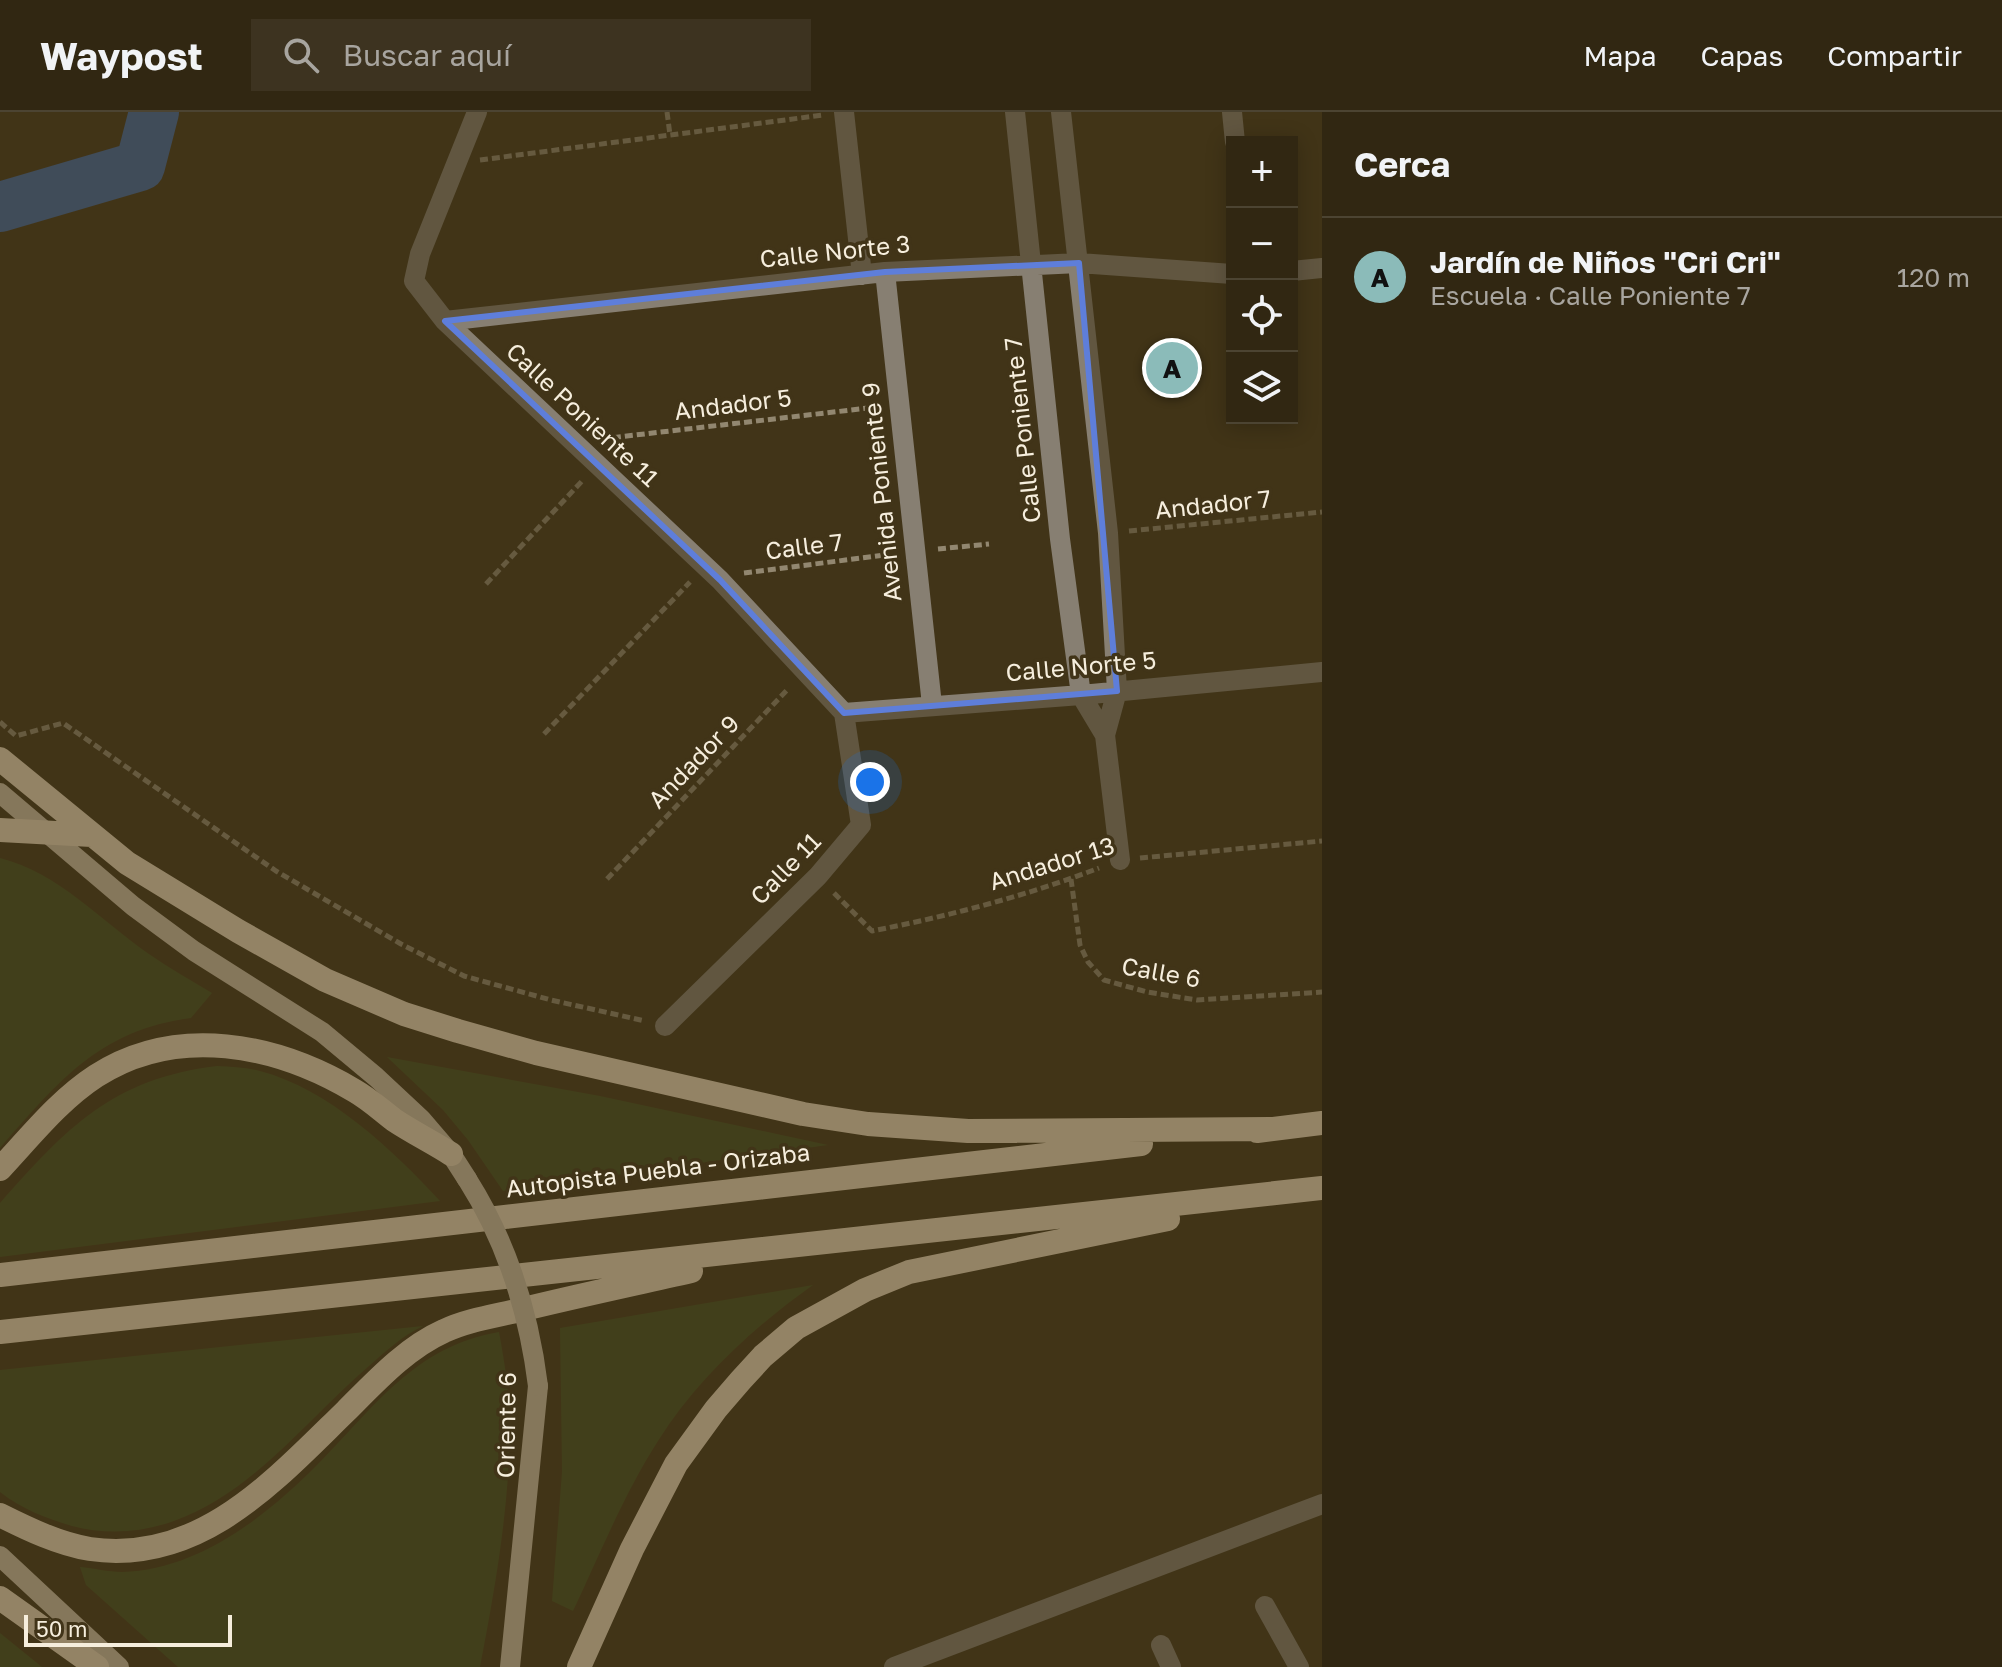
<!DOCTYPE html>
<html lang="es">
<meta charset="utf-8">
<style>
:root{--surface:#312712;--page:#3d3320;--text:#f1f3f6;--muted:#a8a59f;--line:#4c4432;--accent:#8bbbb9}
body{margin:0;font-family:"Golos Text",sans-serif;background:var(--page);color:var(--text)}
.controls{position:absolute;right:24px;top:24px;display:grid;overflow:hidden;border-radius:0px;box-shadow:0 4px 20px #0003}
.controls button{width:72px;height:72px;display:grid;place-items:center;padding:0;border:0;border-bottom:2px solid var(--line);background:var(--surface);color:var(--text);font:40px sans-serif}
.scale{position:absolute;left:24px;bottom:20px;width:208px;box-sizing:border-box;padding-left:8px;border:4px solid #f6eedd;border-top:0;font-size:22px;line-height:28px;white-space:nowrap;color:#f6eedd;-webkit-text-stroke:6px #413418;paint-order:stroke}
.you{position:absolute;left:870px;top:670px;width:28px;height:28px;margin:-20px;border:6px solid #fff;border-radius:50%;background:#1a73e8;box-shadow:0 0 0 12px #1a73e833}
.badge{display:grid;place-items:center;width:52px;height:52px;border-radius:50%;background:var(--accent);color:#111;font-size:26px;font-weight:700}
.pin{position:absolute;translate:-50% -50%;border:4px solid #fff;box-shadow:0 2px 8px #0006}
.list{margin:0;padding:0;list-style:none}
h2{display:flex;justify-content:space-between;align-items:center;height:104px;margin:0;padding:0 32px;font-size:34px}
h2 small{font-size:26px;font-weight:400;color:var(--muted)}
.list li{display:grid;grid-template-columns:52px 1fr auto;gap:24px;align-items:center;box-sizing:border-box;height:120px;padding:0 32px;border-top:2px solid var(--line)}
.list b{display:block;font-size:30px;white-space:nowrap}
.list p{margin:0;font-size:26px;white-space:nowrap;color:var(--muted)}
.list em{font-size:26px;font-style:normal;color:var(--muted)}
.icon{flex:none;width:44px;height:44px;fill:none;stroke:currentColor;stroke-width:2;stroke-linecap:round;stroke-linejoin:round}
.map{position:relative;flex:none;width:1322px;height:1555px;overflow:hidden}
header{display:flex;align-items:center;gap:48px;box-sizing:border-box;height:112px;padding:0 40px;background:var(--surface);border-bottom:2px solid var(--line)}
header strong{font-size:38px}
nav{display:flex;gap:44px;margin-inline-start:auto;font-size:28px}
.search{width:560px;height:72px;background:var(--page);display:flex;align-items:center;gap:20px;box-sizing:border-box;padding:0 28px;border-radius:0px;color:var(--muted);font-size:30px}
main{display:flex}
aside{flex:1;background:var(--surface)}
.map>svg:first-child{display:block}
.green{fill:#414d1f}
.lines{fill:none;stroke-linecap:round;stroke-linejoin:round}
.river{stroke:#3f68a8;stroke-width:50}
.path{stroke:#928770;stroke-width:5;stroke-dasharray:8 4;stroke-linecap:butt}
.minor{stroke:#877f72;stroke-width:20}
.major{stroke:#d7c7ad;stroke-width:20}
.highway{stroke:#f7e3c4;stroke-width:24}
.major-bridge{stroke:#d7c7ad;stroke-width:20}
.marked{fill:none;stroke:#5e7eda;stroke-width:6;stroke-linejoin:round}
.labels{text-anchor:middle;stroke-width:7;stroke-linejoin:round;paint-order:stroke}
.street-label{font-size:24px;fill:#f6eedd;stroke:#413418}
</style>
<header>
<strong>Waypost</strong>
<div class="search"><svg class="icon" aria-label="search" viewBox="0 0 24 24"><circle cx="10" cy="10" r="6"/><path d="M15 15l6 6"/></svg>Buscar aquí</div>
<nav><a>Mapa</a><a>Capas</a><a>Compartir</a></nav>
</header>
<main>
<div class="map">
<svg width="1322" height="1555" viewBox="0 0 1322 1555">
<rect width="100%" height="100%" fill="#413418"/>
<path class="green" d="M0,746C59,761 100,808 149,842C169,856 191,868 212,881L191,906C99,918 58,970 0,1036Z
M387,945L600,984L828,1033L503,1079L468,1028L443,998Z
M217,954C231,955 246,955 260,959C329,977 393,1038 440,1089L0,1145V1091C67,1016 111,967 217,954Z
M813,1173C754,1215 697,1267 658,1329C624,1382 600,1442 573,1499L552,1489L562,1360L560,1216Z
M423,1214C402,1224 386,1239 369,1254C306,1308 254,1380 174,1409C140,1421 106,1423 72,1414C46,1406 21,1397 0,1380V1258Z
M499,1220C505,1252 510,1285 510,1318C509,1397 495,1477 480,1555H178L86,1473L80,1455C94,1456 108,1460 122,1460C198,1458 265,1405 316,1354C373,1297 414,1234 499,1220Z
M0,1521L42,1555H0Z"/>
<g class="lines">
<path class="river" d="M0,95L140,54L154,0"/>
<path class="path" d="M667,0L670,23
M480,48L823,3
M601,327L877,295
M1129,419L1322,400
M938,437L989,432
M744,461L893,442
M486,472L583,368
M0,610L16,624L63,611L276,759L401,832L464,864L551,888L645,909
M544,622L690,470
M1140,746L1322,729
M607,767L789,576
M1071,767L1080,833L1088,850L1104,868L1147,880L1197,888L1322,880
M834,781L872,819C949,804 1026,784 1099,756"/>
<path class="minor" d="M477,0L420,142L414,169L445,209L720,468L844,601
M844,0L862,163
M1015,0L1060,427L1081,583L1105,623
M1061,0L1108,421L1117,579L1105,623L1120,748
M1232,0L1235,30
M1292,159L1322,156
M885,160L932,593
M445,209L885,160L1079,151L1232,162
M844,601L1081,583L1322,560
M665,914L818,764L861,713L844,601
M1265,1494L1299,1555
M1161,1533L1171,1555
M894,1555L1322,1392"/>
<path class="major" d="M0,681L133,794L194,839L322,920L376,965L421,1007L451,1042L467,1067
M0,1444L119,1555
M510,1555L538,1274"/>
<path class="highway" d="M0,647L127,751L238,819L325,868L404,902L458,919L536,941L803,1002L868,1012L968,1019L1271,1017
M0,718L92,723
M1257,1019L1322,1011
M0,1057C30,1025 59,988 96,964C177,912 276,932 355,979C369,987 381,998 394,1008C412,1020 432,1030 451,1042
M0,1163L1141,1032
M0,1220L1322,1076
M0,1403C28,1417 59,1432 90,1437C200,1453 275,1368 346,1299C375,1270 406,1236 444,1219C467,1208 495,1204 520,1198C577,1184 634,1172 691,1159
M0,1486L97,1555
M579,1555L632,1437L676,1352L716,1297L741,1268L763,1244L796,1216L865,1178L909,1160L1168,1107"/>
<path class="major-bridge" d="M467,1067C507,1130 529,1201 538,1274"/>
</g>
<path d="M0 0H1322V1555H0ZM1079,151L1117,579L844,601L720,468L445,209L885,160Z" fill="#413418" fill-opacity=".55" fill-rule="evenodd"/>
<path class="marked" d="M1079,151L1117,579L844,601L720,468L445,209L885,160Z"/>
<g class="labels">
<g class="street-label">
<text transform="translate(835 140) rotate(-6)" y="8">Calle Norte 3</text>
<text transform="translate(733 293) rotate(-7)" y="8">Andador 5</text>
<text transform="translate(582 303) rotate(43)" y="8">Calle Poniente 11</text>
<text transform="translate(1023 318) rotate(-96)" y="8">Calle Poniente 7</text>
<text transform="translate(882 380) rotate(-96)" y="8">Avenida Poniente 9</text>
<text transform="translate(1213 393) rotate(-6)" y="8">Andador 7</text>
<text transform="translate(804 435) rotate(-7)" y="8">Calle 7</text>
<text transform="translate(1081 555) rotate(-5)" y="8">Calle Norte 5</text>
<text transform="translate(694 650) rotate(-46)" y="8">Andador 9</text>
<text transform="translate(1052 752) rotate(-17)" y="8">Andador 13</text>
<text transform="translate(786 757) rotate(-46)" y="8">Calle 11</text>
<text transform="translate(1161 861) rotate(10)" y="8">Calle 6</text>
<text transform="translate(658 1059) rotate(-7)" y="8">Autopista Puebla - Orizaba</text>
<text transform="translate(507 1313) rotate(-89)" y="8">Oriente 6</text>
</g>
</g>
</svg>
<div class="controls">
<button>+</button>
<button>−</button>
<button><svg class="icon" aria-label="locate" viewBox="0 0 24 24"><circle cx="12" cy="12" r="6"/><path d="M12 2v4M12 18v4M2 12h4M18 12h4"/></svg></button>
<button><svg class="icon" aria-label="layers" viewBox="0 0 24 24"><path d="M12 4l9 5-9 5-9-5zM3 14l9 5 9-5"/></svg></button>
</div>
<div class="scale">50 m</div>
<div class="you"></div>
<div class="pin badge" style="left:1172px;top:256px">A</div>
</div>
<aside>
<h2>Cerca<small></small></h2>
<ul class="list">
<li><span class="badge">A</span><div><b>Jardín de Niños &quot;Cri Cri&quot;</b><p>Escuela · Calle Poniente 7</p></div><em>120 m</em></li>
</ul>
</aside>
</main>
